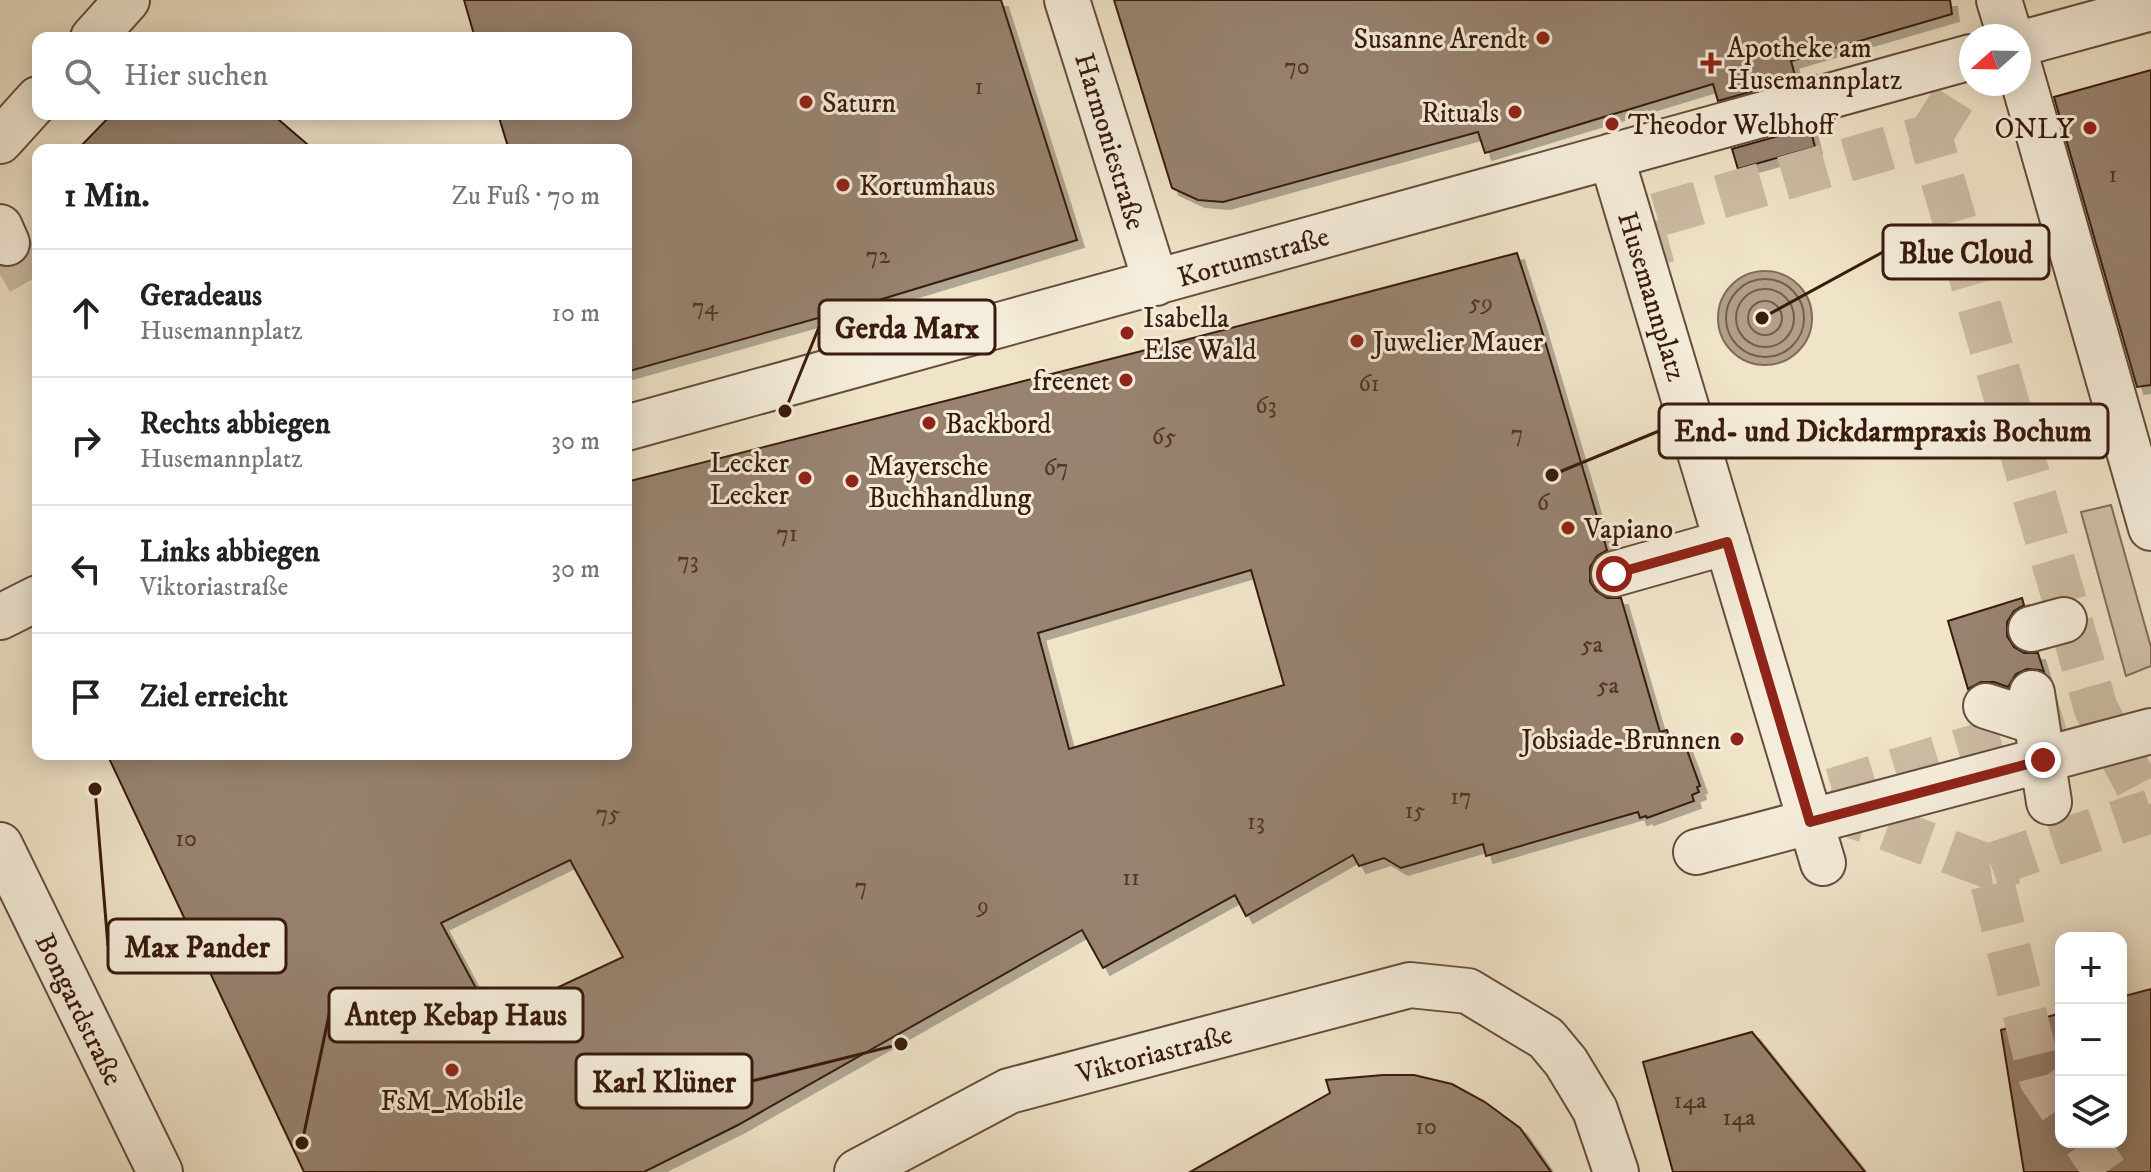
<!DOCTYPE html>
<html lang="de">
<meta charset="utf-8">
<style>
:root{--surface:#fff;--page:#f2f2f2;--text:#222;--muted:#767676;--line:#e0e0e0}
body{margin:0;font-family:"IM FELL DW Pica",serif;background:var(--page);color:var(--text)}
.controls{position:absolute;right:24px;bottom:24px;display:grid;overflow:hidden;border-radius:16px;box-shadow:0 4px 20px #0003}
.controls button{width:72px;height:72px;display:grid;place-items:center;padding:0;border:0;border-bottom:2px solid var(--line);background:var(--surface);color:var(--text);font:40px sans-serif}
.compass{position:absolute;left:1959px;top:24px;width:72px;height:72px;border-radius:50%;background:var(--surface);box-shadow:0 4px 20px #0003;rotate:250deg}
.stop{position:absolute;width:24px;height:24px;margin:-18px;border:6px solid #8f2418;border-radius:50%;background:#fff}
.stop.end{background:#8f2418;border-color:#fff;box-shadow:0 2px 8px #0008}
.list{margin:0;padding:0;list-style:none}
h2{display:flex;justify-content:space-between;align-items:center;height:104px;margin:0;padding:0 32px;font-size:34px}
h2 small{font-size:26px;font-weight:400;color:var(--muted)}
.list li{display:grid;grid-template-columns:52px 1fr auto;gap:24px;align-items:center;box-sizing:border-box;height:128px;padding:0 32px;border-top:2px solid var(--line)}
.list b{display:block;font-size:30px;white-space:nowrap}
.list p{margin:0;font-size:26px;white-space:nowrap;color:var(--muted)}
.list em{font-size:26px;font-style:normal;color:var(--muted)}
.icon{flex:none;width:44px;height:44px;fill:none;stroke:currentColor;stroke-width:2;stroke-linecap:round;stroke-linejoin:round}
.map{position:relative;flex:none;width:2151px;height:1172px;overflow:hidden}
.search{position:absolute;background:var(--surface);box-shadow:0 4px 20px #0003;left:32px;top:32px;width:600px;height:88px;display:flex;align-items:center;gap:20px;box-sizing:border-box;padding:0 28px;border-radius:16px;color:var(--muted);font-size:30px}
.panel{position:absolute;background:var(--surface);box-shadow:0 4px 20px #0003;left:32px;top:144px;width:600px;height:616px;border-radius:16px}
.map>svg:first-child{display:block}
.green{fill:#d0c1a8;stroke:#846e5b;stroke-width:2}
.water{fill:#b19f89;stroke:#816a58;stroke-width:2}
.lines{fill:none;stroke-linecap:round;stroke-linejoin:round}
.shore{stroke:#755d4c;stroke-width:2}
.building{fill:#98836f;stroke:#391b0e;stroke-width:2;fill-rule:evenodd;filter:url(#shadow)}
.minor-tunnel{stroke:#cbbba3;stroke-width:44;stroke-dasharray:44 22;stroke-linecap:butt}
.minor-casing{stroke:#664d3c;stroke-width:48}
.minor{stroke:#f5eddb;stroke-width:44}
.route{stroke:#8f2418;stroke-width:10}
.poi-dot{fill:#8f2418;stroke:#f5eddb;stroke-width:3}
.labels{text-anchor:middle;stroke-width:6;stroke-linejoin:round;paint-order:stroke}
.number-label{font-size:24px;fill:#513526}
.poi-label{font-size:28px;fill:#391b0e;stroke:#f5eddb;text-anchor:start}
.street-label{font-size:28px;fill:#391b0e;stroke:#f5eddb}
.leader{fill:none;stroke:#391b0e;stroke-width:3}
.callout-dot{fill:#391b0e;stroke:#f5eddb;stroke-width:3}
.callout{fill:#f5eddb;stroke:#391b0e;stroke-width:3}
.callout-label{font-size:30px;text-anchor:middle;font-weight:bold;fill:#391b0e}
</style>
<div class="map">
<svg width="2151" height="1172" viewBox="0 0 2151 1172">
<defs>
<filter id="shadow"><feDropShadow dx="7" dy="7" stdDeviation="0" flood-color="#0004"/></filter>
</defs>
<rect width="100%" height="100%" fill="#efe3c8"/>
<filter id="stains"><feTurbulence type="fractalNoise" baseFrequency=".0025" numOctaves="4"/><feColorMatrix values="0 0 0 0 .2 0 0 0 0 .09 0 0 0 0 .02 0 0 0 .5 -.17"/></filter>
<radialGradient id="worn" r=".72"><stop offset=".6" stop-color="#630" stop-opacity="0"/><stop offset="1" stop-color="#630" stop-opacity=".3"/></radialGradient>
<path class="green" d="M2111,505L2151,647V666L2126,676L2081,512Z"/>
<path class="water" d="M1718 318a47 47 0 1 1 94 0a47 47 0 1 1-94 0Z"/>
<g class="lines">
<path class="shore" d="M1726 318a39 39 0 1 1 78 0a39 39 0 1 1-78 0Z
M1736 318a29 29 0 1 1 58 0a29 29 0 1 1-58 0Z
M1748 318a17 17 0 1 1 34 0a17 17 0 1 1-34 0Z"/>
</g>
<path class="building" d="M464,0H1001L1077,240L836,313L626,372V150H509L498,114H626V38H475Z
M1114,0H1950L1952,14L1791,61L1796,79L1718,101L1713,84L1485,153L1478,132L1223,202L1198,200L1172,188Z
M2151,70V385L2137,387L2054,97Z
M112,114H272L314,150H77Z
M1810,127L1815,147L1738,169L1732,149Z
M1517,253L1539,321L1607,550L1597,556L1590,567V582L1596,591L1607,598H1621L1660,732L1667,730L1669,736L1674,734L1676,740L1683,739L1700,786L1697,787L1699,792L1692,795L1694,801L1647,818L1646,816L1640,818L1638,812L1486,856L1483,844L1401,868L1384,858L1359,866L1353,855L1246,916L1235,895L1103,968L1082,930L738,1125L644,1172H304L107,754H626V482L1193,338ZM1251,570L1284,685L1069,749L1038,633ZM570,860L623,957L492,1018L441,923Z
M2022,598L2024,605L2014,611L2007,622V636L2014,647L2024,653H2038L2044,672L2040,670L2027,669L2016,674L2008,687L1994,682H1981L1968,689L1948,621Z
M2151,989V1172H2024L2001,1030L2061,1013V1142H2121V997Z
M1752,1032L1865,1172H1673L1643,1062Z
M1383,1075H1414L1452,1084L1485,1102L1520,1128L1551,1172H1190L1330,1093L1326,1080Z"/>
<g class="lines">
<path class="minor-tunnel" d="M1930,136L1971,71
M7,243L38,296
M1653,267L1640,220L1930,136L2096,709L2151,811L1988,866L2041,1079L2061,1108
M1794,764L1804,799L2096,709
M1825,806L1988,866L2017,862
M2085,1142L2106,1172"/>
<defs>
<path id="minor" d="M1067,0L1156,283
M1999,0L2010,36
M93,38L127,0
M2019,44L2151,8
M2019,66L2151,528
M0,141L38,99
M1611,156L1823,863
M0,227L7,243
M626,428L1971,57
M1614,574L1727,542
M0,617L38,598
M2031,629L2064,620
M2032,693L2049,802
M1986,706L2036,722
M0,845L160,1172
M1696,852L2151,731
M857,1172L1009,1091L1410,985L1468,991L1546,1038L1566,1062L1595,1110L1616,1172"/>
</defs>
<use href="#minor" class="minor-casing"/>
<use href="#minor" class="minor"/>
</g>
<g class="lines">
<path class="route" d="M1614,574L1727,542L1810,822L2043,760"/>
</g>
<g class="poi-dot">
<circle cx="1543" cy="38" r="8"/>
<path d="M1707 51h8v8h8v8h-8v8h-8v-8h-8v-8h8z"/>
<circle cx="806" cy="102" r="8"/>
<circle cx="1515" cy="112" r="8"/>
<circle cx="1612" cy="124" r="8"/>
<circle cx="2090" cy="128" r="8"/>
<circle cx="843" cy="185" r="8"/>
<circle cx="1127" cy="333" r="8"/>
<circle cx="1357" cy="341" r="8"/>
<circle cx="1126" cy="380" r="8"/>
<circle cx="929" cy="423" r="8"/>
<circle cx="805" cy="478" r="8"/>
<circle cx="852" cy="481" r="8"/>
<circle cx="1568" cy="528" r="8"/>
<circle cx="1737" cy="739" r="8"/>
<circle cx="452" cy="1070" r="8"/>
</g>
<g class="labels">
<g class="number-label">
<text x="1297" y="74">70</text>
<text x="979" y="94">1</text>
<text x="2113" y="182">1</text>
<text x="878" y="263">72</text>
<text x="1481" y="310">59</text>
<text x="705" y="314">74</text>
<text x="1369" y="391">61</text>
<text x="1266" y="413">63</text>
<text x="1517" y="441">7</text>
<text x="1164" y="444">65</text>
<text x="1056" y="475">67</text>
<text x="1543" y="510">6</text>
<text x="787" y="541">71</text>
<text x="688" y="568">73</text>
<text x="1592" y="652">5a</text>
<text x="1608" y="693">5a</text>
<text x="1461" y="804">17</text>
<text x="1415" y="818">15</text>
<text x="608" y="821">75</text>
<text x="1256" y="829">13</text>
<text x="186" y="846">10</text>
<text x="1131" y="885">11</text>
<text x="861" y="894">7</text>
<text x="983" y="913">9</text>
<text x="1690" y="1108">14a</text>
<text x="1739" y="1125">14a</text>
<text x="1426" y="1134">10</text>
</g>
<g class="poi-label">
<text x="1527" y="48" text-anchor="end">Susanne Arendt</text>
<text x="1727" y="57">Apotheke am<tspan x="1727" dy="32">Husemannplatz</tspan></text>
<text x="822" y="112">Saturn</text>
<text x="1499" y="122" text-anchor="end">Rituals</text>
<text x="1628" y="134">Theodor Welbhoff</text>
<text x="2074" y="138" text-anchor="end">ONLY</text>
<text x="859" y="195">Kortumhaus</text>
<text x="1143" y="327">Isabella<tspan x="1143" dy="32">Else Wald</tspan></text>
<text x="1373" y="351">Juwelier Mauer</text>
<text x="1110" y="390" text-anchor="end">freenet</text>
<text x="945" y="433">Backbord</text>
<text x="789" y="472" text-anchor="end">Lecker<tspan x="789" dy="32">Lecker</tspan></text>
<text x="868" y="475">Mayersche<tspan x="868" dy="32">Buchhandlung</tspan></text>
<text x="1584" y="538">Vapiano</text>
<text x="1721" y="749" text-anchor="end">Jobsiade-Brunnen</text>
<text x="452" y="1110" text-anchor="middle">FsM_Mobile</text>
</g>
<g class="street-label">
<text transform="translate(1111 141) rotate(73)" y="10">Harmoniestraße</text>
<text transform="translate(1253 256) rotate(-16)" y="10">Kortumstraße</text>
<text transform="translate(1653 296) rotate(73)" y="10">Husemannplatz</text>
<text transform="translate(80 1009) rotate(64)" y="10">Bongardstraße</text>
<text transform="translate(1154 1053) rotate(-15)" y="10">Viktoriastraße</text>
</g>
</g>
<path class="leader" d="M1762 318L1883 252M785 411L819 327M1552 475L1659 431M95 789L108 946M302 1143L329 1015M901 1044L752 1081"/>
<g class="callout-dot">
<circle cx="1762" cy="318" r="8"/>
<circle cx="785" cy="411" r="8"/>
<circle cx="1552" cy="475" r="8"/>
<circle cx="95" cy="789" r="8"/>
<circle cx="302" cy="1143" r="8"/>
<circle cx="901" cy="1044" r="8"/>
</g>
<g class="callout">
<rect x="1883" y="225" width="166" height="54" rx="8"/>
<rect x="819" y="300" width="176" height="54" rx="8"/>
<rect x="1659" y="404" width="449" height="54" rx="8"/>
<rect x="108" y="919" width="178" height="54" rx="8"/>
<rect x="329" y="988" width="254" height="54" rx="8"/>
<rect x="576" y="1054" width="176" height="54" rx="8"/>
</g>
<g class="callout-label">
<text x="1966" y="263">Blue Cloud</text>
<text x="907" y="338">Gerda Marx</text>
<text x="1883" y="441">End- und Dickdarmpraxis Bochum</text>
<text x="197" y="957">Max Pander</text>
<text x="456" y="1025">Antep Kebap Haus</text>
<text x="664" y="1092">Karl Klüner</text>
</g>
<rect width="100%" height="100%" filter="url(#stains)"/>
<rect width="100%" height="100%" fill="url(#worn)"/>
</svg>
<div class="controls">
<button>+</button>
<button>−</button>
<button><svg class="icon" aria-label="layers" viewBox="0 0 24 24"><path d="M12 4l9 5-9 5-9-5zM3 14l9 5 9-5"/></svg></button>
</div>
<svg class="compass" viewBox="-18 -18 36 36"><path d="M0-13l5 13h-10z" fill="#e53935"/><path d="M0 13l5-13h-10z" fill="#767676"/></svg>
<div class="stop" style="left:1614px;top:574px"></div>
<div class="stop end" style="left:2043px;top:760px"></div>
<div class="search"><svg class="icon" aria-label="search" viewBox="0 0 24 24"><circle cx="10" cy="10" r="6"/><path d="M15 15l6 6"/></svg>Hier suchen</div>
<section class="panel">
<h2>1 Min.<small>Zu Fuß · 70 m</small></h2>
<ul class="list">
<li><svg class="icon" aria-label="ahead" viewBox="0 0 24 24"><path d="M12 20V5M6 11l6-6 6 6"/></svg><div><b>Geradeaus</b><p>Husemannplatz</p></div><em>10 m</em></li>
<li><svg class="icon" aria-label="right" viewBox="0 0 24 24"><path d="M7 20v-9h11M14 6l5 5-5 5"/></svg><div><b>Rechts abbiegen</b><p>Husemannplatz</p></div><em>30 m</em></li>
<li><svg class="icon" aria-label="left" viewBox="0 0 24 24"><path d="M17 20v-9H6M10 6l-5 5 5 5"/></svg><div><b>Links abbiegen</b><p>Viktoriastraße</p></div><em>30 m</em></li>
<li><svg class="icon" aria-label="arrive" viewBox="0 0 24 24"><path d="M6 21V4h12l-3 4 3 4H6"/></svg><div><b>Ziel erreicht</b></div></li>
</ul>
</section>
</div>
